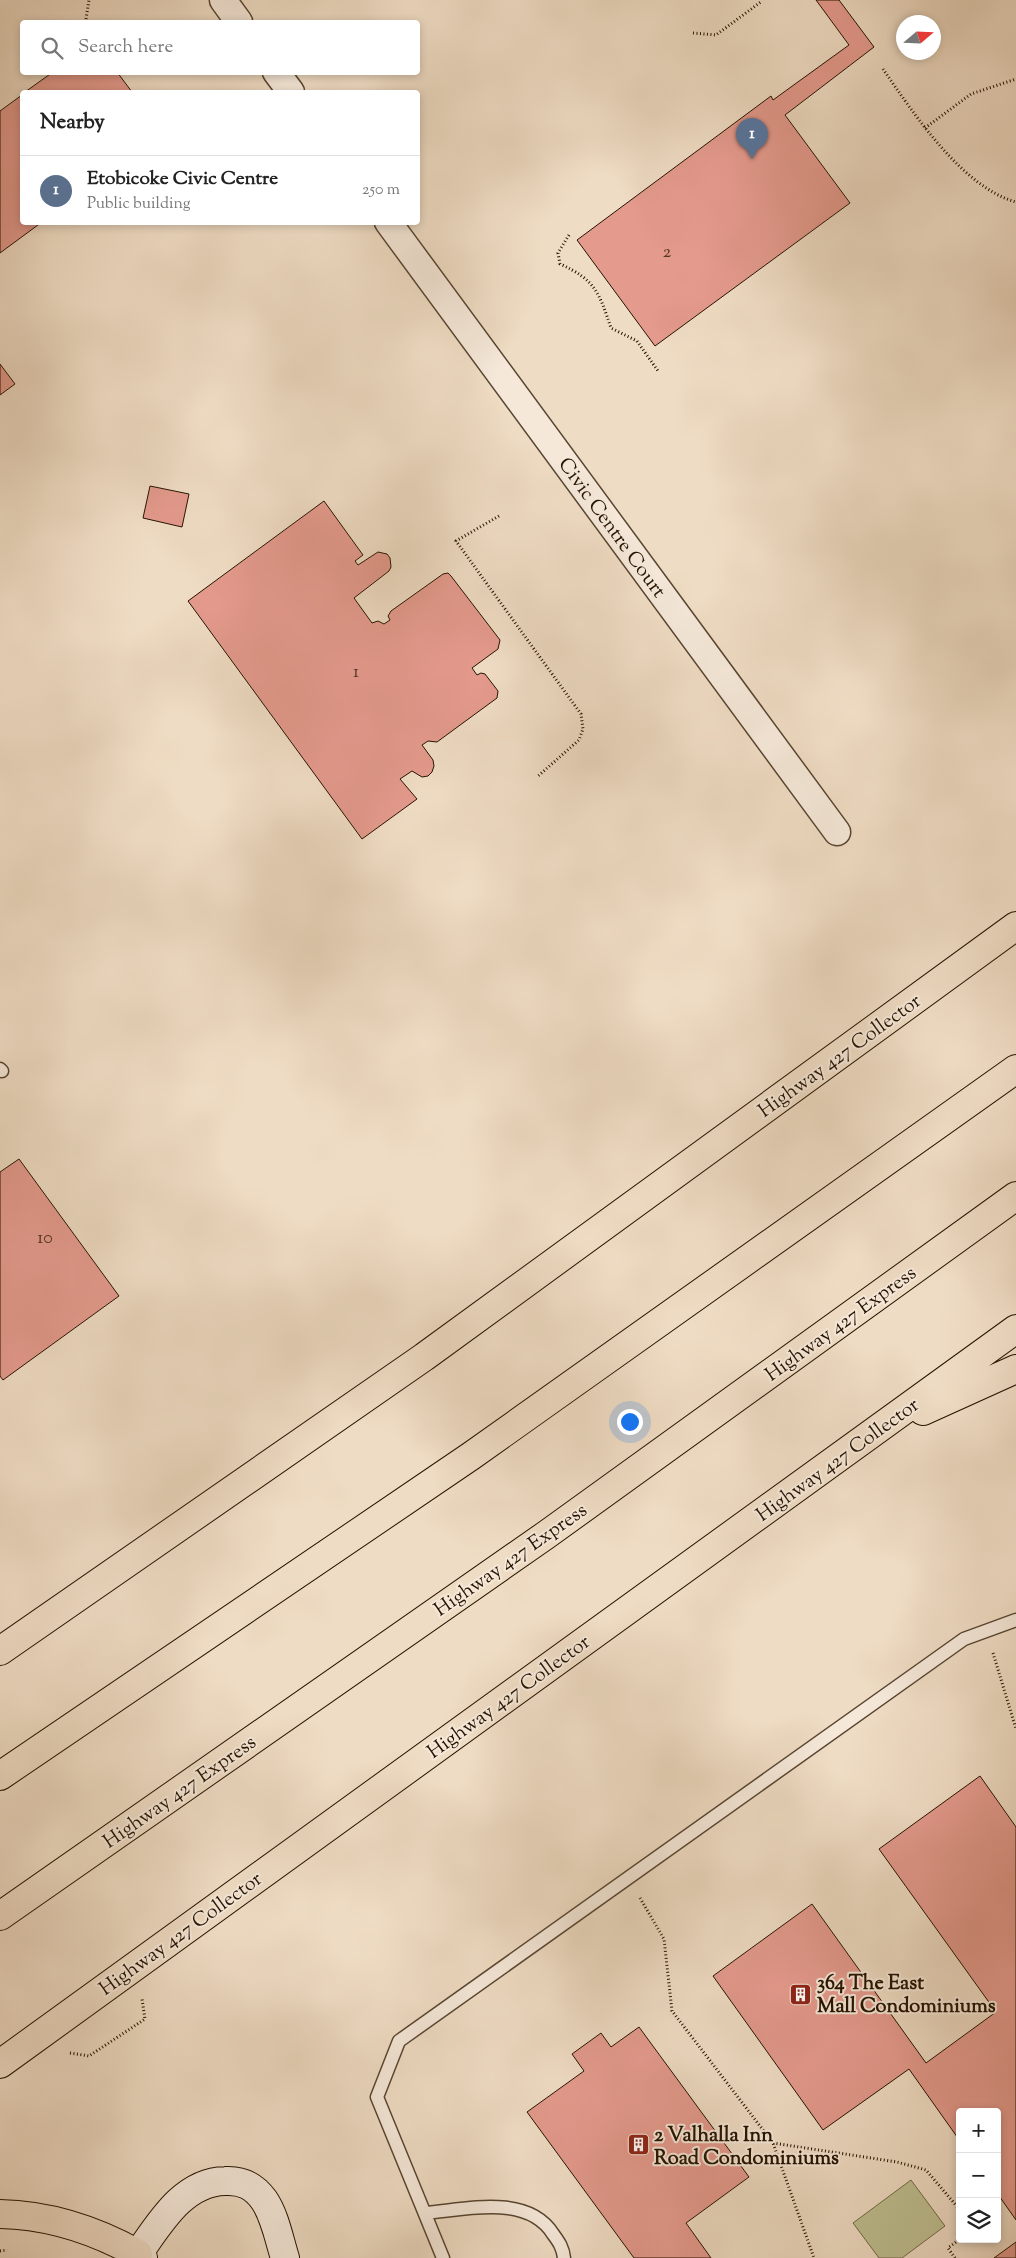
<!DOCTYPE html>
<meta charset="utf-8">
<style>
:root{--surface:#fff;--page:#f2f2f2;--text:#222;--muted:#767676;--line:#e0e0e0;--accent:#1a73e8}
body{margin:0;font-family:"Sorts Mill Goudy",serif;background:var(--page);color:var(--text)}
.controls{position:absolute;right:15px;bottom:15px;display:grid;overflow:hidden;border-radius:5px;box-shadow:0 2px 8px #0003}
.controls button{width:45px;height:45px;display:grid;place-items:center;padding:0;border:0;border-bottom:1px solid var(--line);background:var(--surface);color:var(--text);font:25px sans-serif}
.compass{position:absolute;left:896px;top:15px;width:45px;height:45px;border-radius:50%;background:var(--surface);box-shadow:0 2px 8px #0003;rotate:71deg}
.you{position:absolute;left:629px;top:1421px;width:18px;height:18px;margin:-12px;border:4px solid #fff;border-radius:50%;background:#1a73e8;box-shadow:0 0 0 8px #1a73e833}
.badge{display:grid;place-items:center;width:32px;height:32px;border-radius:50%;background:var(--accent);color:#fff;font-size:16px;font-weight:700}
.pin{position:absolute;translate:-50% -41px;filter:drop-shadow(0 1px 2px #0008)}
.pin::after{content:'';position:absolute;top:26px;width:18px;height:15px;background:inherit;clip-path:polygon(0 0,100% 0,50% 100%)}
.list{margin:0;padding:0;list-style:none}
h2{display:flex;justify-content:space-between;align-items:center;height:65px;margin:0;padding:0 20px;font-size:21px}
h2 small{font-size:16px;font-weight:400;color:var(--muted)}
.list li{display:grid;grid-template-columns:32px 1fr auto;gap:15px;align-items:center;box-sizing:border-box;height:70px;padding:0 20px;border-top:1px solid var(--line)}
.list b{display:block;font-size:19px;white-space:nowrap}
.list p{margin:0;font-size:16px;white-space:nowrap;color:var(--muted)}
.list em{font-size:16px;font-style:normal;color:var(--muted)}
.icon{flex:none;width:28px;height:28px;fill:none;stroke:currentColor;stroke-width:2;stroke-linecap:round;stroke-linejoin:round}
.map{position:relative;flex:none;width:1016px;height:2258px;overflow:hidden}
.search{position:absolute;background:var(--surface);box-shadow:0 2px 8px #0003;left:20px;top:20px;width:400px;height:55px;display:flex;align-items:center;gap:12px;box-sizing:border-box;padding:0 18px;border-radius:5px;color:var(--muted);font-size:19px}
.panel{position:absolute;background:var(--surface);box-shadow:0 2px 8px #0003;left:20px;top:90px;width:400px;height:135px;border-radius:5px}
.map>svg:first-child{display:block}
.green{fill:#bebf91;stroke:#726948}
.building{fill:#e49a8d;stroke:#251300}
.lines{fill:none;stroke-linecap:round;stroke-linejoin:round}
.lane-casing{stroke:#584531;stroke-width:15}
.street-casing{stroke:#584531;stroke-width:29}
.secondary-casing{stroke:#251300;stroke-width:30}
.highway-casing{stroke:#251300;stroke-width:30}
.path{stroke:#251300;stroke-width:3;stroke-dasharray:1 2.5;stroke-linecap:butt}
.lane{stroke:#f5e8d9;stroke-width:12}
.street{stroke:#f5e8d9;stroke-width:26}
.secondary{stroke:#f5e8d9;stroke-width:28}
.highway{stroke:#efdcc4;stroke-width:28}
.labels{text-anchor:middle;stroke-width:4;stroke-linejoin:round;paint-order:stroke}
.number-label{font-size:18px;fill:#553523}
.street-label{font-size:20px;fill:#251300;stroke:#f5e8d9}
.poi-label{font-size:20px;font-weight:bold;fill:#251300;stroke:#f5e8d9;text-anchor:start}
</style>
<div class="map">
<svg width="1016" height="2258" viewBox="0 0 1016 2258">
<rect width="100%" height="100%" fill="#efdcc4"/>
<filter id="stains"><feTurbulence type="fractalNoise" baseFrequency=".004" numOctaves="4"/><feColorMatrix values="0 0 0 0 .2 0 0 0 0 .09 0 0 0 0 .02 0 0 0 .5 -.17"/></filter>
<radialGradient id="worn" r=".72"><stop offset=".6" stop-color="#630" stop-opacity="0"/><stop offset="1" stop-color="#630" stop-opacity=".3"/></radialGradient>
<path class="green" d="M911,2180L945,2226L902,2258H879L853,2223Z"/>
<path class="building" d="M816,0H839L874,47L785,115L850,203L655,346L577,240L771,96L773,100L849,45Z
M53,72H117L132,92H25Z
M22,95V222H42L0,253V111Z
M0,364L15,384L0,395Z
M150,486L189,494L182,527L143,518Z
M324,501L363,555L355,561L358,565L378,552L387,554L390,558L391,567L389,571L354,598L372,623L378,621L384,624L390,620L388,616L391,611L443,574L448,573L451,576L500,640L498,649L472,668L477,675L481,673L485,674L498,691L497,698L437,742L428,741L422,745L433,760L434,766L432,772L428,776L422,777L412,771L400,779L417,799L362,839L188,601Z
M19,1159L119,1296L3,1380L0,1376V1172Z
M980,1776L1016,1827V2220L997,2193V2112H960V2141L909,2069L823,2130L713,1976L812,1904L926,2063L996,2012L879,1849Z
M639,2027L749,2177L686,2223L711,2258H634L527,2112L584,2071L572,2054L601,2033L611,2047Z
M1016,2242V2258H994Z"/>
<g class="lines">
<defs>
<path id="lane" d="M0,1069L2,1071
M425,2213C464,2210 527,2193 553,2234C559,2242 563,2248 564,2258
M443,2258L377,2097L399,2041L964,1639L1016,1620"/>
<path id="street" d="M223,0L239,22
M276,72L291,92
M388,222L837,832"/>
<path id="secondary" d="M143,2258L138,2254C160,2223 183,2182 225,2181C242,2180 254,2186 264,2200C275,2216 279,2239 285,2258"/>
<path id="highway" d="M923,1411L1016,1369
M0,1651L424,1357L1016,926
M0,1776L471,1456L1016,1069
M0,1916L546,1535L1016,1196
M0,2064L1016,1329
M0,2214C50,2215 95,2230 138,2254"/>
</defs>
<use href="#lane" class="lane-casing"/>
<use href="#street" class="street-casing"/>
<use href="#secondary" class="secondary-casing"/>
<use href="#highway" class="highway-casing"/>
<path class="path" d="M86,19L89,0
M693,33L716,35L762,1
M883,69C914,114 962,187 1016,202
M925,128L971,94L1016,79
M569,235L558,253L560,264C596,280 599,293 611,328L637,341L658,371
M499,516L456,541L581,714L583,729L579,740L537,777
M993,1653L1016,1729
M640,1898L664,1939L672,2011L773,2143L814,2258
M70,2053L89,2056L145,2019L142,1999
M773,2143L897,2162L926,2170L960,2210
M0,2251L7,2250
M955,2258L948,2248L960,2239"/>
<use href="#lane" class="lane"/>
<use href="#street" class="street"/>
<use href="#secondary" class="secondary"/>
<use href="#highway" class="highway"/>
</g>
<defs>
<symbol id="building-square" viewBox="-11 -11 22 22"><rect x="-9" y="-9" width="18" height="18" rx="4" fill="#8f2418" stroke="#f5e8d9"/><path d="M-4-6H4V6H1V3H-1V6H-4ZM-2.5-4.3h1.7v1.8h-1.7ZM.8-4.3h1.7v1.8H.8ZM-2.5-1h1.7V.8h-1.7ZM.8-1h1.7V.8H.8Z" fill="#fff"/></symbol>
</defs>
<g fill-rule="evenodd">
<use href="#building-square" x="788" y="1982" width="25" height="25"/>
<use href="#building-square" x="626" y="2132" width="25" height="25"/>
</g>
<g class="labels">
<g class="number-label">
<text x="667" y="257">2</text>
<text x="356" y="677">1</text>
<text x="45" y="1243">10</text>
</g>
<g class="street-label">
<text transform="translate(613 527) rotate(54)" y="7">Civic Centre Court</text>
<text transform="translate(839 1055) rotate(-36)" y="7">Highway 427 Collector</text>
<text transform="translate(840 1323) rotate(-36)" y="7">Highway 427 Express</text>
<text transform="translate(837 1459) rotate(-36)" y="7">Highway 427 Collector</text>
<text transform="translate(510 1559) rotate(-35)" y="7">Highway 427 Express</text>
<text transform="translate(508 1696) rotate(-36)" y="7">Highway 427 Collector</text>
<text transform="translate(179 1791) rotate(-35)" y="7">Highway 427 Express</text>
<text transform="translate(180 1933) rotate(-36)" y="7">Highway 427 Collector</text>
</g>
<g class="poi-label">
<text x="817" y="1989">364 The East<tspan x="817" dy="23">Mall Condominiums</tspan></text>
<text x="654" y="2141">2 Valhalla Inn<tspan x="654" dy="23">Road Condominiums</tspan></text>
</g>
</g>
<rect width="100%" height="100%" filter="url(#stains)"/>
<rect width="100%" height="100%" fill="url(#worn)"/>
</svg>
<div class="controls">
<button>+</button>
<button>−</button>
<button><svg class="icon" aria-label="layers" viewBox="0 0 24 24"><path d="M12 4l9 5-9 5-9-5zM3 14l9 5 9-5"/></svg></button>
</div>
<svg class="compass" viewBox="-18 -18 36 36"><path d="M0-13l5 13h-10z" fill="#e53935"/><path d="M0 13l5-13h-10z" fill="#767676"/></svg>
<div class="you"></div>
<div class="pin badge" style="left:752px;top:159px;background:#5c6f8a">1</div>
<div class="search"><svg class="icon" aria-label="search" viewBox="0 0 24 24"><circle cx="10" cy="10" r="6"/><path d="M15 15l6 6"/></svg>Search here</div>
<section class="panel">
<h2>Nearby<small></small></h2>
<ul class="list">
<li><span class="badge" style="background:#5c6f8a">1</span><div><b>Etobicoke Civic Centre</b><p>Public building</p></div><em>250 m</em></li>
</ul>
</section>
</div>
